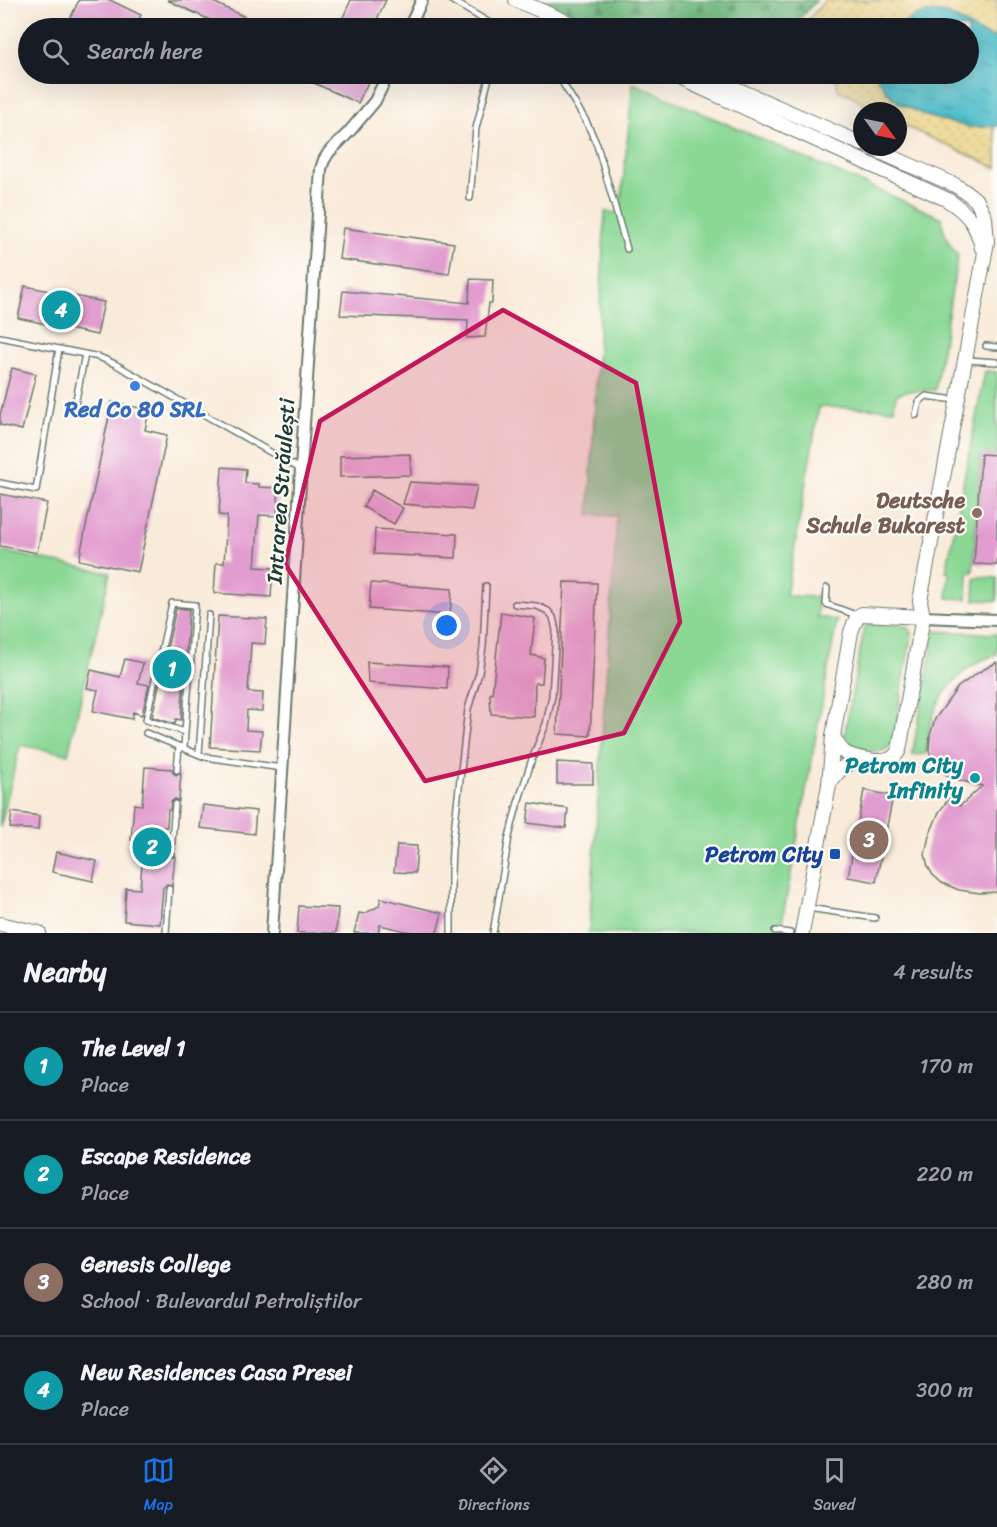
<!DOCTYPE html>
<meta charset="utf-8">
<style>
:root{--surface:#171b24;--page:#20242c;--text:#f1f3f6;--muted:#9ea1a6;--line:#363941;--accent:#1a73e8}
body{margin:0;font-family:Sriracha,sans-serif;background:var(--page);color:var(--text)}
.compass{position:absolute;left:853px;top:102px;width:54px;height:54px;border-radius:50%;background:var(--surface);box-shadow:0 6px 24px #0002;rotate:123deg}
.you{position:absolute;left:447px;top:626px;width:21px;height:21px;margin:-15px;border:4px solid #fff;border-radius:50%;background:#1a73e8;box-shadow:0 0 0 9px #1a73e833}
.badge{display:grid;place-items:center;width:39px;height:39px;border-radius:50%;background:var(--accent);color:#fff;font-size:20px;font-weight:700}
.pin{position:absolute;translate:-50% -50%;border:3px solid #fff;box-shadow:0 2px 6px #0006}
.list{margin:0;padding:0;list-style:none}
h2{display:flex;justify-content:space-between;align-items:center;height:78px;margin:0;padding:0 24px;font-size:26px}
h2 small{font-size:20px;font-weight:400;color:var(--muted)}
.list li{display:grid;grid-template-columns:39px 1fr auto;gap:18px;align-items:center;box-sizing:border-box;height:108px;padding:0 24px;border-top:2px solid var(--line)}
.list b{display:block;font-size:22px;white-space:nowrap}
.list p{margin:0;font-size:20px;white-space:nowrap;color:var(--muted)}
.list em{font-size:20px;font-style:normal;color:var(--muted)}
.icon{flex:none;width:33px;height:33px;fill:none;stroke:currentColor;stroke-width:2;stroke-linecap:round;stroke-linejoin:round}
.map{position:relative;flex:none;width:997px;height:933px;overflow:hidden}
.search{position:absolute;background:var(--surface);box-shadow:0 6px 24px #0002;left:18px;right:18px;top:18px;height:66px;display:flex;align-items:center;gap:15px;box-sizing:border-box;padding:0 21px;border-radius:33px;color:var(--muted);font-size:22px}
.sheet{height:510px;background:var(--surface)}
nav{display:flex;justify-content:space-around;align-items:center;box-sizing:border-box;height:84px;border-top:2px solid var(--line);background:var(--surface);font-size:16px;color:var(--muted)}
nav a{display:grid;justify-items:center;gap:3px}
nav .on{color:var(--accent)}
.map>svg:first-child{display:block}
.green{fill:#8bd895;stroke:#558a64;stroke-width:1.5}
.forest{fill:url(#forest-firs);stroke:#487a59;stroke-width:1.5}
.sand{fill:url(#sand-dots);stroke:#868c69;stroke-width:1.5}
.water{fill:url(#water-ripples);stroke:#387e7f;stroke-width:1.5}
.building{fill:#e29dd0}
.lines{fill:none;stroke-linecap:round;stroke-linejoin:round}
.service-casing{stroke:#6b7a6e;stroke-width:8}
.minor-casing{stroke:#6b7a6e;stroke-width:14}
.tertiary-casing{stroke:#6b7a6e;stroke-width:16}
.service{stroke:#fff;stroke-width:5}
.minor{stroke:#fff;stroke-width:10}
.tertiary{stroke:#fff;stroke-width:14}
.marked{fill:#c2185b;fill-opacity:0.2;stroke:#c2185b;stroke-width:4.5;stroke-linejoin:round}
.shop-dot{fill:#3f7fe0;stroke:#fdfcf7;stroke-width:2}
.education-dot{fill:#8d6e63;stroke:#fdfcf7;stroke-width:2}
.culture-dot{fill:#0f9aa8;stroke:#fdfcf7;stroke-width:2}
.transit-dot{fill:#1a4fb4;stroke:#fdfcf7;stroke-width:2}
.labels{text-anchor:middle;stroke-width:4.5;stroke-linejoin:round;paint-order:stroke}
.shop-label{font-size:22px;font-weight:bold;fill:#366cbe;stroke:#fdfcf7}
.street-label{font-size:22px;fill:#1f3d34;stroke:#fdfcf7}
.education-label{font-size:22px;font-weight:bold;fill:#785e54;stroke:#fdfcf7;text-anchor:end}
.culture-label{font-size:22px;font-weight:bold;fill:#0d838f;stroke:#fdfcf7;text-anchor:end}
.transit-label{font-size:22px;font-weight:bold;fill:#164399;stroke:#fdfcf7;text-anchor:end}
</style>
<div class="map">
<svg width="997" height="933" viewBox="0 0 997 933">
<defs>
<pattern id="forest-firs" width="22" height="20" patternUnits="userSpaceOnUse" patternTransform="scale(1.5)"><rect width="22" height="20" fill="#70b87e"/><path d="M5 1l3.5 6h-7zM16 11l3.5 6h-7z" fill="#5b9768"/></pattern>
<pattern id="sand-dots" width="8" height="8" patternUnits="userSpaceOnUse" patternTransform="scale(1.5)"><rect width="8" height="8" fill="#eeda9e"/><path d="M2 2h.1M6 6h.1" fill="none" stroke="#ccbc89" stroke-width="1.8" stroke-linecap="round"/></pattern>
<pattern id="water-ripples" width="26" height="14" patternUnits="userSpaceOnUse" patternTransform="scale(1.5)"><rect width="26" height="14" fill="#50beca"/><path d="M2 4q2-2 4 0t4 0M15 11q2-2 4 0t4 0" fill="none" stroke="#429ca5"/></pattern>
</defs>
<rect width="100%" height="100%" fill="#fdfcf7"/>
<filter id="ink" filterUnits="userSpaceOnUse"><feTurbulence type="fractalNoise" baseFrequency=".0167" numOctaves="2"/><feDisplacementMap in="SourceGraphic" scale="12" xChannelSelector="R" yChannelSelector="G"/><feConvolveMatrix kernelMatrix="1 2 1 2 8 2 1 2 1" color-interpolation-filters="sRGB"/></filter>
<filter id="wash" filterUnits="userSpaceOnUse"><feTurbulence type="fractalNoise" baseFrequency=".008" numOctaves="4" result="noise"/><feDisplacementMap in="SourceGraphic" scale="24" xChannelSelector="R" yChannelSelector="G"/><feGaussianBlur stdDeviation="1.35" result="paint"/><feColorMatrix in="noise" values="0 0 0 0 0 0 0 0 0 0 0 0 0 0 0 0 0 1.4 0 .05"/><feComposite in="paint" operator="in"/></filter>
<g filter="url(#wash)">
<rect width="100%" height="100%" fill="#f9ebda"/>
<path class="green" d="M633,83L942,218C943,234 948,243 958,255L935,390L906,391L896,395L894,409L819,407L786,596L819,597L817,617L837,620L780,933H589L617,516L589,515L605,212L620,213Z
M985,371L997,372V455H981L973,572L968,573L967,599L947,598L949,572H946Z
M0,551L110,573L68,754L20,745L0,828Z
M975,577L997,578V601L974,600Z
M871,623L906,626L909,628L912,633L893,741C886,757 867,750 853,748C848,746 845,744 844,738L864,629Z
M935,631L997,634V654C952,670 928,706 926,754L912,755Z"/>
<path class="forest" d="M529,0H817L791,28H597Z"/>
<path class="sand" d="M826,0H997V38L978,33L966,26L905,21L897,28H800Z
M836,74H877V77L881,81L886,91L899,103L929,117L969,127L993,126L997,143V168L898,123V111H873L865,106L857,98L848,93L846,94L838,90Z"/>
<path class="water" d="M926,13C932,13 938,12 945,14C965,20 974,35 997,38V126L969,127L929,117L899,103L886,91L881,81H878L877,74H968V28H897C906,20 914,16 926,13Z"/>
<g id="blocks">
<path class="building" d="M79,0H110L141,15L134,28H85L69,21Z
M167,0H209L247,18L243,28H227Z
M351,0H386L373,28H338Z
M294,74H372L358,103Z
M343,228L454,243L449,274L339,259Z
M470,279L493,280L492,303H489L485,337L467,338L468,320L340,315L343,291L469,303Z
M25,286L104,302L97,335L18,318Z
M12,368L36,374L22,430L0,425V415Z
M112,402L149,410L145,430L167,435L138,572L79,560Z
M410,454L411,475L340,477V456Z
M981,454L997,455V565L974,564Z
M222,467L246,469L245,483L259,484V487L279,488L277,516L259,515L255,567L273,568L271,597L214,593L216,563H224L227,516L219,515Z
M410,482L477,486L472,510L403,504Z
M372,490L403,508L394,524L363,507Z
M0,494L47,503L37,553L0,546Z
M375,529L457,534L456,558L374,554Z
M564,582L597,583L590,736L557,734Z
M371,583L452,589L450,615L369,609Z
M176,608L189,609L181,720L176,719L175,724L152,717Z
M501,612L535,618L531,655L544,658L542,683H535L534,717L491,714L490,694H492Z
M218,616L267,619L265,644L251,643L248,692L263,693L262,711L247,710L246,730L262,731L260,750L210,747Z
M125,659L143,663L138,683L149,685L142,715L133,712L132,719L93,711L98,690L87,688L91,670L120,677Z
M367,662L448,667L447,689L368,683Z
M997,662V892L980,893L959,890L942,883L933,875L928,867L925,854L929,836L939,812L950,797L960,806L982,786L959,780L947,775L939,770L932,762L929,750L930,735L935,719L958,687L979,672Z
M557,762L593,764V784H557Z
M145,767L172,769L173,773L176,775L181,773L179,801L175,799L171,802L170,810H168L167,827H162L160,852L166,853L167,856L170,858L175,856L172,886L167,884L163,888L160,924L124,921L126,888L140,889L144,841L131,840L134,804L142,805Z
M864,790L893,796L876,882L848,877Z
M530,803L568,809L566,828L527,823Z
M203,805L256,811L254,834L200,828Z
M12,812L39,816L38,830L10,828Z
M397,845L417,846L415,873L394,872Z
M56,852L97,861L93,881L52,872Z
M381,898L442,913L437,933H414L380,925L378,933H354L359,913L364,914L379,906Z
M299,906L338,908L336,933H297Z"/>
</g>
</g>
<g filter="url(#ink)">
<use href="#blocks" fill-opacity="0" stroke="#6b7a6e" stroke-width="1.5"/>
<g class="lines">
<defs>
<path id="service" d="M451,0L498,28
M557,74L586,121L597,145L627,249
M470,198L476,128L490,74
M0,337L99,357L115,364L300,469
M986,346L997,347
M967,360L997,362
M74,410L85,354
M916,415L919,402L926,396L955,400
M0,483L36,490L59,349
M827,588L826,604L856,615
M146,733L205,757L282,768
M184,748L185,732L195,605L172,603L146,720L185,732
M199,754L209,615
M177,770L179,746
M171,853L175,804
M808,908L875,918
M775,931L790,933
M166,933L169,889
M451,933V873L452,849L468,709L479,673L483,647L486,586
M493,933L509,837L517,806L532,759L546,724L552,696L556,631L553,617L548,611L537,606L515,604"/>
<path id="minor" d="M409,28L422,0
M923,617L997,620
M272,933L301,469L321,169L324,160L329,152L349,132L375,101L388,74"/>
<path id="tertiary" d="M516,0L581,28
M671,74L946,199C967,212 977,224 982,248
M702,74L862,144
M833,736C836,742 839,748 844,752C852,758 879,763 888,760C894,758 896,755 899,750L923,617L920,601L987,242L985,218L977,201L970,195L955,185L869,147
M829,784C839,769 845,764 862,759
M0,924L39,933
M802,933L829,785L833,736L851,632C854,625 855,617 862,614L923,617"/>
</defs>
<use href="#service" class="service-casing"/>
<use href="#minor" class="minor-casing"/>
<use href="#tertiary" class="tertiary-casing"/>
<use href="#service" class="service"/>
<use href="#minor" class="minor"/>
<use href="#tertiary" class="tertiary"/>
</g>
</g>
<path class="marked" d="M503,310L636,383L680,622L624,733L425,781L285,564L320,421Z"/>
<circle class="shop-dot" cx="135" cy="386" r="6"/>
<circle class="education-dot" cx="977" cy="513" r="6"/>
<circle class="culture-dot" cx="975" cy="778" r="6"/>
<rect class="transit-dot" x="829" y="848" width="12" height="12" rx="3"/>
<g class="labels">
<g class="shop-label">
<text x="135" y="417">Red Co 80 SRL</text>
</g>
<g class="street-label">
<text transform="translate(280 491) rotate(-86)" y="8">Intrarea Străulești</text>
</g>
<g class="education-label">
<text x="965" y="508">Deutsche<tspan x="965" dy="25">Schule Bukarest</tspan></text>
</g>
<g class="culture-label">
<text x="963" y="773">Petrom City<tspan x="963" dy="25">Infinity</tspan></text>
</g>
<g class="transit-label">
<text x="823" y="862">Petrom City</text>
</g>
</g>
</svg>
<svg class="compass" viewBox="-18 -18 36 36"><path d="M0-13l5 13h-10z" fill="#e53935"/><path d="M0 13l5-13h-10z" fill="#9ea1a6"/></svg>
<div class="you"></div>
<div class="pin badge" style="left:172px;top:669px;background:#0f9aa8">1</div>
<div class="pin badge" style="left:152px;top:847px;background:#0f9aa8">2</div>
<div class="pin badge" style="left:869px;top:840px;background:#8d6e63">3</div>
<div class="pin badge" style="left:61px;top:310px;background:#0f9aa8">4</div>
<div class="search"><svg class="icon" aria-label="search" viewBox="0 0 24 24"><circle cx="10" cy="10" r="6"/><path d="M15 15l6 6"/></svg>Search here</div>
</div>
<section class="sheet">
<h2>Nearby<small>4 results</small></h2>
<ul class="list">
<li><span class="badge" style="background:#0f9aa8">1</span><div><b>The Level 1</b><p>Place</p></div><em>170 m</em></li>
<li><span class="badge" style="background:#0f9aa8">2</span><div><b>Escape Residence</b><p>Place</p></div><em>220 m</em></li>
<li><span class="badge" style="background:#8d6e63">3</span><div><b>Genesis College</b><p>School · Bulevardul Petroliștilor</p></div><em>280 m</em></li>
<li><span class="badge" style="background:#0f9aa8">4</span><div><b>New Residences Casa Presei</b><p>Place</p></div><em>300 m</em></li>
</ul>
</section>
<nav>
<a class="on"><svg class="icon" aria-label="map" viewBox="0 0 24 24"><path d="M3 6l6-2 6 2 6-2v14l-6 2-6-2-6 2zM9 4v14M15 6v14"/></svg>Map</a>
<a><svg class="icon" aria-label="directions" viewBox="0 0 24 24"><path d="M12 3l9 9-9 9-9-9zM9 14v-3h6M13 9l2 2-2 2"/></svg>Directions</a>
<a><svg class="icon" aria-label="saved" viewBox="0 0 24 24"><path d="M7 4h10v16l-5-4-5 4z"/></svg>Saved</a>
</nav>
